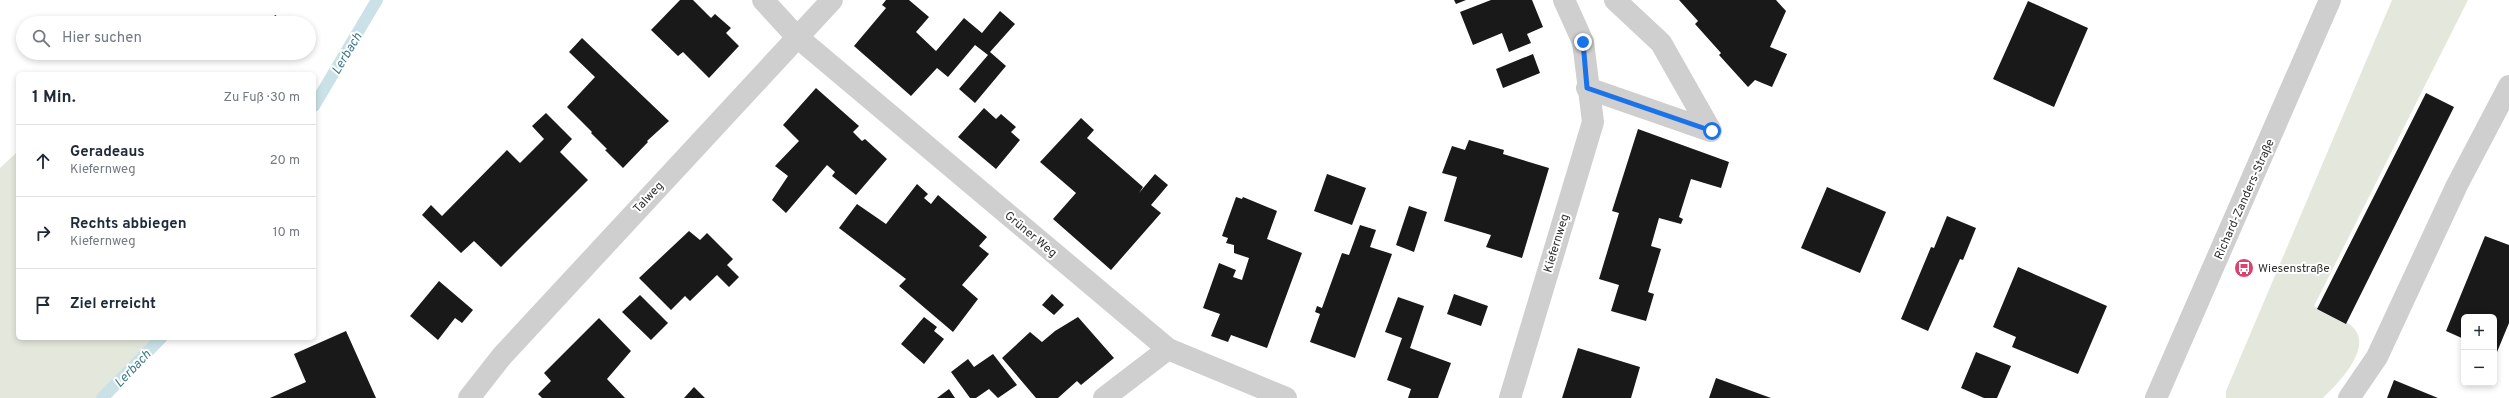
<!DOCTYPE html>
<html lang="de">
<meta charset="utf-8">
<style>
:root{--surface:#fff;--page:#f2f2f3;--text:#1f2937;--muted:#747a83;--line:#e0e1e3}
body{margin:0;font-family:Overpass,sans-serif;background:var(--page);color:var(--text)}
.controls{position:absolute;right:12px;bottom:12px;display:grid;overflow:hidden;border-radius:6px;box-shadow:0 2px 6px #0003}
.controls button{width:36px;height:36px;display:grid;place-items:center;padding:0;border:0;border-bottom:1px solid var(--line);background:var(--surface);color:var(--text);font:20px sans-serif}
.stop{position:absolute;width:12px;height:12px;margin:-9px;border:3px solid #1a73e8;border-radius:50%;background:#fff}
.stop.end{background:#1a73e8;border-color:#fff;box-shadow:0 1px 4px #0008}
.list{margin:0;padding:0;list-style:none}
h2{display:flex;justify-content:space-between;align-items:center;height:52px;margin:0;padding:0 16px;font-size:17px}
h2 small{font-size:13px;font-weight:400;color:var(--muted)}
.list li{display:grid;grid-template-columns:26px 1fr auto;gap:12px;align-items:center;box-sizing:border-box;height:72px;padding:0 16px;border-top:1px solid var(--line)}
.list b{display:block;font-size:15px;white-space:nowrap}
.list p{margin:0;font-size:13px;white-space:nowrap;color:var(--muted)}
.list em{font-size:13px;font-style:normal;color:var(--muted)}
.icon{flex:none;width:22px;height:22px;fill:none;stroke:currentColor;stroke-width:2;stroke-linecap:round;stroke-linejoin:round}
.map{position:relative;flex:none;width:2509px;height:398px;overflow:hidden}
.search{position:absolute;background:var(--surface);box-shadow:0 2px 6px #0003;left:16px;top:16px;width:300px;height:44px;display:flex;align-items:center;gap:10px;box-sizing:border-box;padding:0 14px;border-radius:22px;color:var(--muted);font-size:15px}
.panel{position:absolute;background:var(--surface);box-shadow:0 2px 6px #0003;left:16px;top:72px;width:300px;height:268px;border-radius:6px}
.map>svg:first-child{display:block}
.green{fill:#e4e8dc}
.lines{fill:none;stroke-linecap:round;stroke-linejoin:round}
.stream{stroke:#cae2e7;stroke-width:12}
.building{fill:#191919}
.minor{stroke:#cfcfcf;stroke-width:22}
.route{stroke:#1a73e8;stroke-width:5}
.labels{text-anchor:middle;stroke-width:4;stroke-linejoin:round;paint-order:stroke}
.street-label{font-size:12px;fill:#323232;stroke:#fff}
.poi-label{font-size:12px;fill:#323232;stroke:#fff;text-anchor:start}
.water-label{font-size:13px;font-style:italic;fill:#427c8a;stroke:#fff}
</style>
<div class="map">
<svg width="2509" height="398" viewBox="0 0 2509 398">
<rect width="100%" height="100%" fill="#fff"/>
<path class="green" d="M2392,0H2468L2314,306C2325,313 2339,317 2349,324C2378,344 2338,383 2323,398H2226V391Z
M18,151V338H169L111,398H0V168Z"/>
<g class="lines">
<path class="stream" d="M314,106L377,0
M102,398L161,338"/>
</g>
<path class="building" d="M680,0H693L711,18L715,14L731,28L726,33L739,46L709,78L683,52L678,56L651,30Z
M886,0H909L929,17L916,32L936,51L964,18L982,33L1000,11L1015,24L990,52L1006,66L975,103L959,89L988,55L975,45L948,77L937,68L911,96L854,46L886,8L882,5Z
M1454,0H1466L1456,4Z
M1491,0H1532L1543,27L1527,34L1531,43L1509,52L1502,33L1473,45L1460,12Z
M1679,0H1776L1786,11L1770,47L1787,54L1772,87L1755,80L1748,87L1719,55L1721,53L1695,24L1698,21Z
M2028,1L2088,28L2054,107L1993,79Z
M275,15L285,21L284,23H262L265,19L270,22Z
M582,38L669,121L647,141L648,142L623,168L605,150L607,149L591,133L592,132L567,107L595,77L569,52Z
M263,53H276L272,59Z
M1533,54L1540,73L1503,88L1496,69Z
M816,88L859,126L853,132L862,141L865,139L887,159L856,195L832,176L835,172L827,165L786,213L772,200L788,176L775,166L799,141L783,125Z
M2426,93L2454,107L2346,324L2317,309Z
M984,108L996,119L1001,114L1016,127L1011,132L1020,140L996,169L958,137Z
M546,113L572,139L560,152L588,180L501,267L474,241L461,253L422,215L431,205L442,216L507,150L520,163L544,139L532,126Z
M1081,118L1094,130L1087,138L1143,187L1139,193L1155,174L1168,185L1151,205L1161,213L1111,270L1053,219L1076,193L1040,162Z
M1638,129L1729,162L1721,188L1691,179L1679,217L1683,219L1681,224L1659,218L1651,246L1661,249L1648,292L1654,294L1646,321L1611,311L1619,285L1599,279L1619,213L1612,211Z
M1469,140L1504,150L1503,154L1549,168L1522,258L1486,247L1491,235L1444,221L1457,177L1442,173L1452,146L1465,150Z
M1327,174L1366,188L1352,225L1314,211Z
M917,184L928,194L924,198L931,204L938,195L987,237L979,246L989,254L962,285L978,299L953,332L899,286L906,279L839,228L857,204L886,224Z
M1827,187L1886,212L1860,273L1801,248Z
M1236,197L1242,199L1243,197L1277,211L1267,239L1302,253L1267,348L1231,335L1228,342L1211,336L1220,314L1203,308L1219,263L1236,270L1233,277L1242,280L1249,258L1234,253V245L1226,243L1228,238L1222,236Z
M1409,206L1427,212L1414,252L1396,245Z
M1947,216L1976,228L1963,260L1960,259L1928,331L1901,319L1931,247L1934,248Z
M1360,225L1376,230L1370,247L1392,254L1355,358L1310,342L1320,314L1315,312L1317,306L1322,308L1342,253L1349,255Z
M689,231L700,240L707,233L733,259L727,265L739,277L729,287L717,275L690,301L685,296L671,310L639,278Z
M2485,236L2509,245V323L2497,352L2494,351V317H2464V339L2446,331Z
M2018,267L2107,306L2078,374L2012,347L2016,337L1993,327Z
M439,281L473,310L462,323L455,318L438,340L410,316Z
M1052,294L1064,305L1054,315L1042,305Z
M1454,294L1488,306L1481,326L1447,314Z
M640,295L668,323L651,340L622,312Z
M1398,297L1424,306L1410,348L1451,363L1438,398H1408L1411,389L1387,380L1402,338L1385,332Z
M924,317L937,327L934,331L944,339L924,364L901,344Z
M1078,317L1114,358L1081,385L1077,381L1058,398H1036L1002,358L1030,332L1042,342L1055,331Z
M599,318L631,351L607,379L625,398H542L538,394L551,381L544,373Z
M346,331L376,398H270L306,382L294,354Z
M1578,348L1640,367L1631,398H1562Z
M1976,352L2011,366L1997,398H1984L1961,388Z
M993,354L1017,385L998,398L989,389L976,398H970L951,372L968,359L974,367Z
M1716,378L1771,398H1709Z
M2394,380L2438,398H2387Z
M694,387L705,398H684Z
M949,389L955,398H937Z"/>
<g class="lines">
<path class="minor" d="M763,0L796,36L1168,349L1286,398
M1587,88L1711,131L1661,43L1615,0
M469,398L502,356L832,0
M1104,398L1168,349
M1510,398L1593,122L1583,42L1564,0
M2156,398L2330,0
M2349,398L2377,357L2457,185L2509,86"/>
</g>
<g class="lines">
<path class="route" d="M1583,42L1587,88L1712,131"/>
</g>
<defs>
<symbol id="bus-disc" viewBox="-11 -11 22 22"><circle r="9.5" fill="#d9446e" stroke="#fff"/><path d="M-5-6H5V4H4V6H2V4H-2V6H-4V4H-5ZM-3.5-4V0h7V-4ZM-3.5 1.2v1.5H-2V1.2ZM2 1.2v1.5H3.5V1.2Z" fill="#fff"/></symbol>
</defs>
<g fill-rule="evenodd">
<use href="#bus-disc" x="2233" y="257" width="22" height="22"/>
</g>
<g class="labels">
<g class="street-label">
<text transform="translate(648 197) rotate(-47)" y="4">Talweg</text>
<text transform="translate(2244 199) rotate(-66)" y="4">Richard-Zanders-Straße</text>
<text transform="translate(1031 234) rotate(40)" y="4">Grüner Weg</text>
<text transform="translate(1556 243) rotate(-73)" y="4">Kiefernweg</text>
</g>
<g class="poi-label">
<text x="2258" y="272">Wiesenstraße</text>
</g>
<g class="water-label">
<text transform="translate(346 53) rotate(-59)" y="5">Lerbach</text>
<text transform="translate(132 368) rotate(-46)" y="5">Lerbach</text>
</g>
</g>
</svg>
<div class="controls">
<button>+</button>
<button>−</button>
</div>
<div class="stop" style="left:1712px;top:131px"></div>
<div class="stop end" style="left:1583px;top:42px"></div>
<div class="search"><svg class="icon" aria-label="search" viewBox="0 0 24 24"><circle cx="10" cy="10" r="6"/><path d="M15 15l6 6"/></svg>Hier suchen</div>
<section class="panel">
<h2>1 Min.<small>Zu Fuß · 30 m</small></h2>
<ul class="list">
<li><svg class="icon" aria-label="ahead" viewBox="0 0 24 24"><path d="M12 20V5M6 11l6-6 6 6"/></svg><div><b>Geradeaus</b><p>Kiefernweg</p></div><em>20 m</em></li>
<li><svg class="icon" aria-label="right" viewBox="0 0 24 24"><path d="M7 20v-9h11M14 6l5 5-5 5"/></svg><div><b>Rechts abbiegen</b><p>Kiefernweg</p></div><em>10 m</em></li>
<li><svg class="icon" aria-label="arrive" viewBox="0 0 24 24"><path d="M6 21V4h12l-3 4 3 4H6"/></svg><div><b>Ziel erreicht</b></div></li>
</ul>
</section>
</div>
